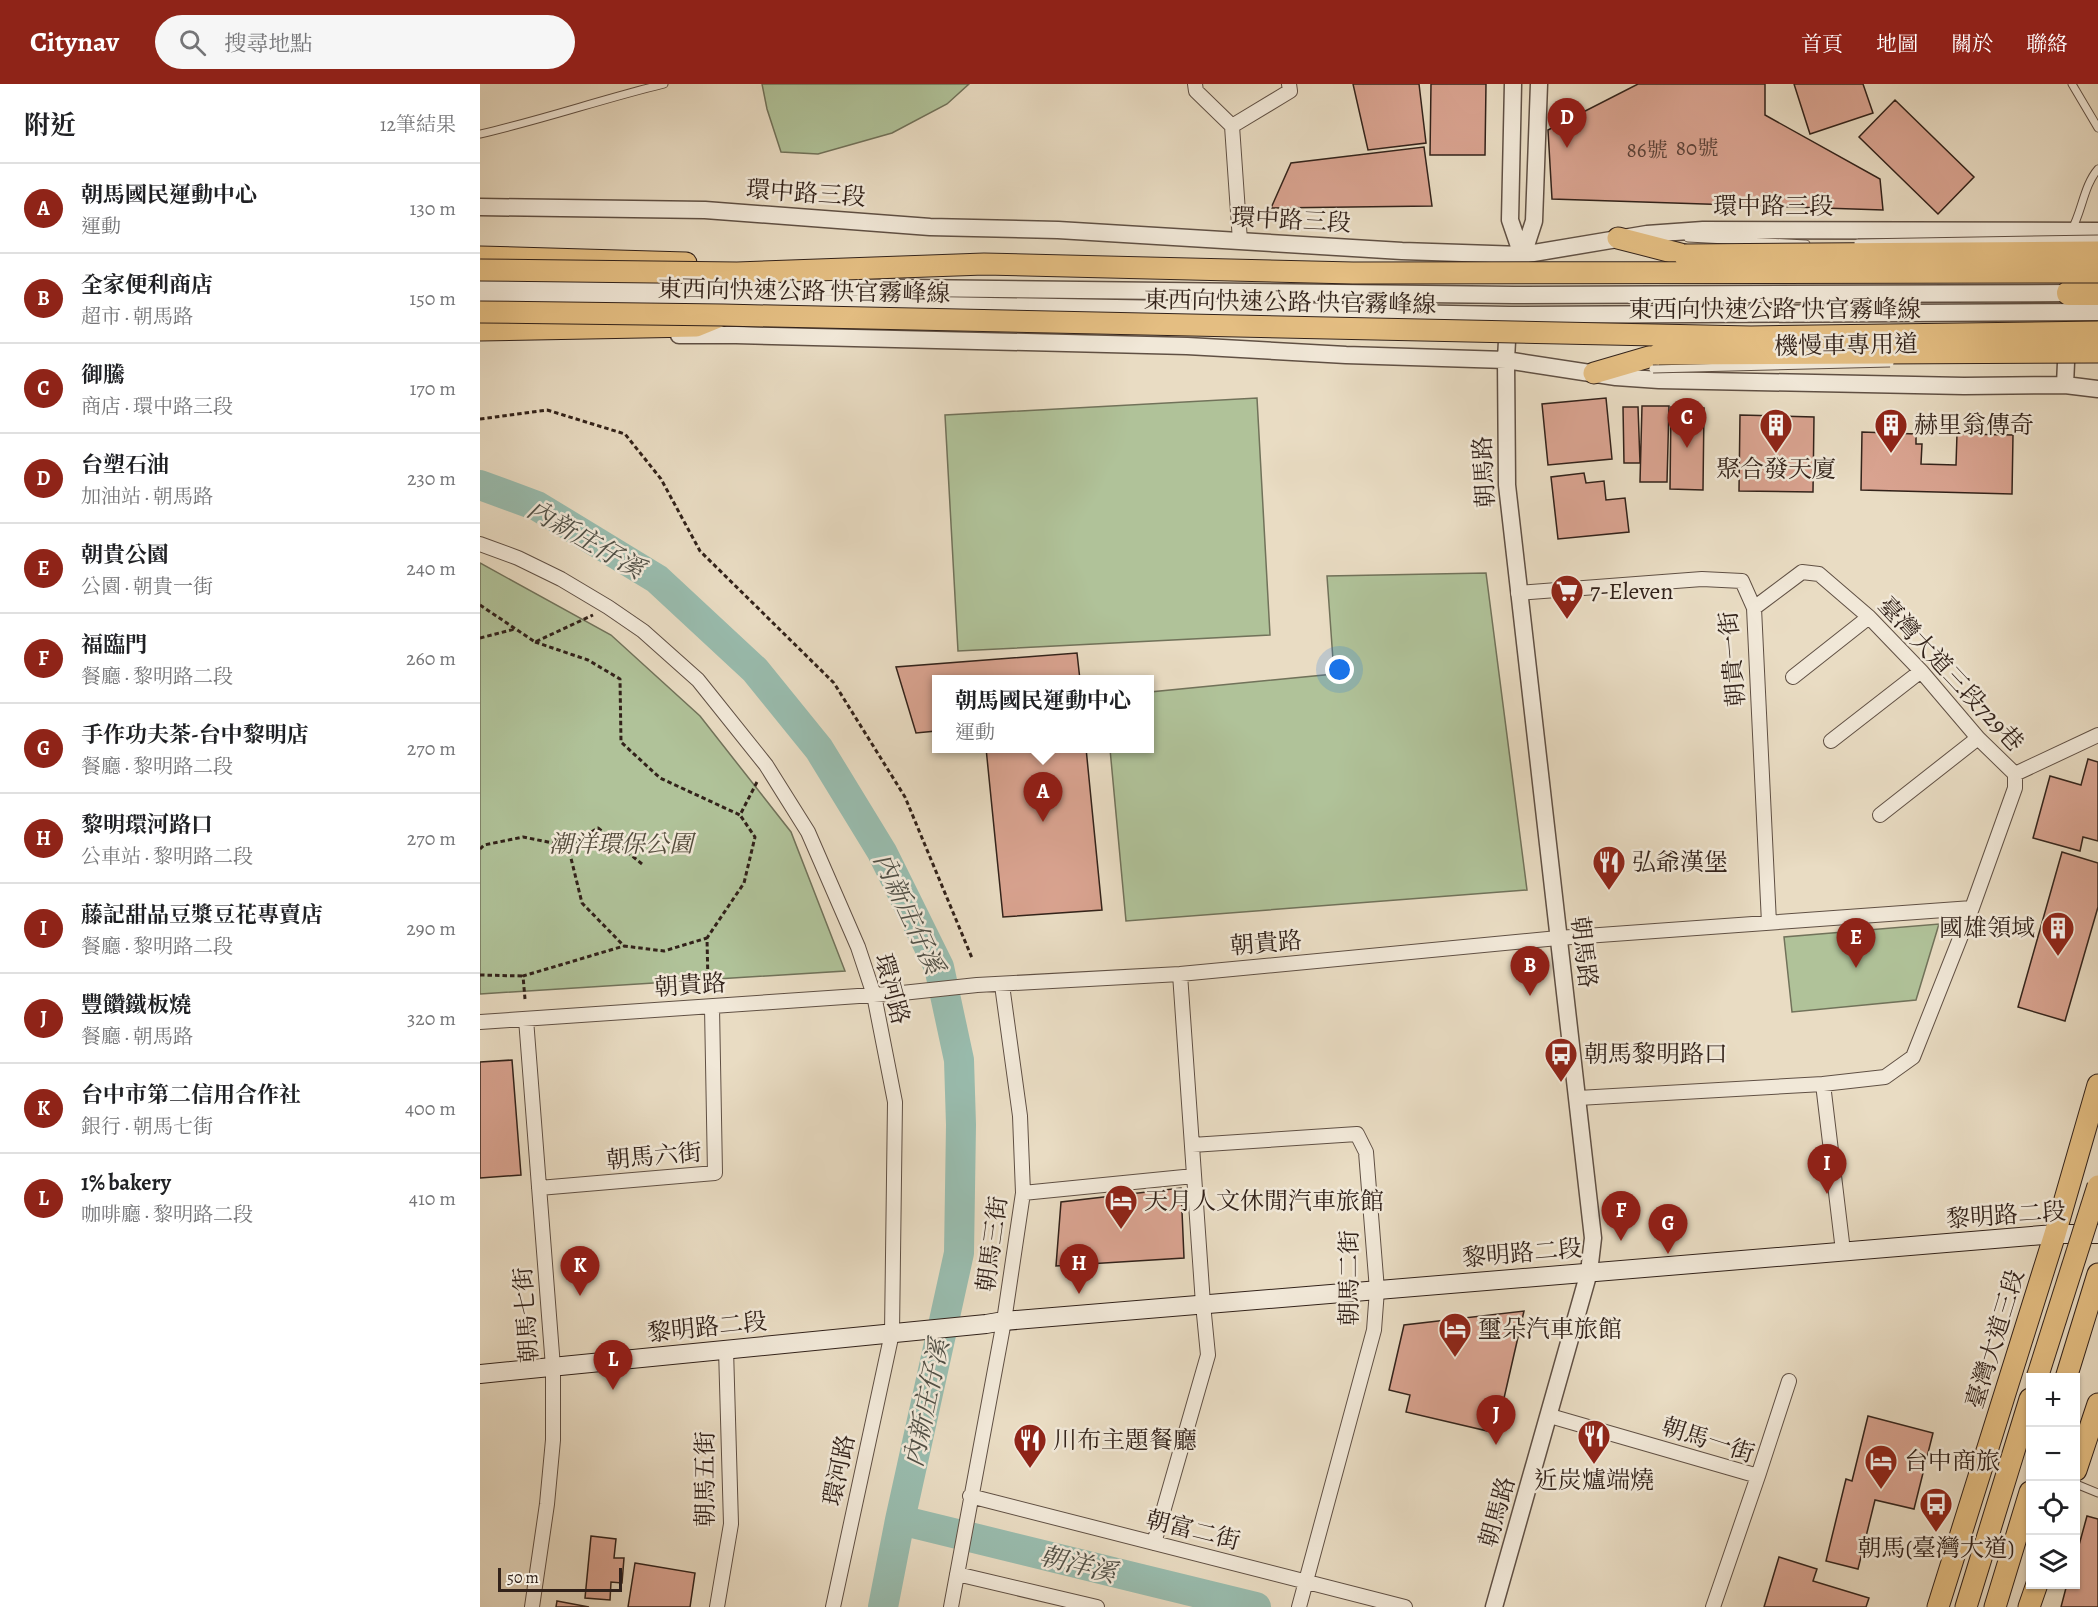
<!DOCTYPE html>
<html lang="zh-TW">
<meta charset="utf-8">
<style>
:root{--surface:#fff;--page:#f6f6f6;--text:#202124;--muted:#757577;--line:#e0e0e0;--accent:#8f2418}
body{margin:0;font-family:Alegreya,"Noto Serif TC",serif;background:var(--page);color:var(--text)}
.controls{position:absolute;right:18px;bottom:18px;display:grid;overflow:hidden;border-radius:0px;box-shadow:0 2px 4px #0004}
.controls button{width:54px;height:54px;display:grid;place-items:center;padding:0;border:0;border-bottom:2px solid var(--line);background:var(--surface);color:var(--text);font:30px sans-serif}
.scale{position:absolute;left:18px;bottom:15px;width:124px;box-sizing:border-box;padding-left:6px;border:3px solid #32221a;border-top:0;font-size:16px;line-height:21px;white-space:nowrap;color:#32221a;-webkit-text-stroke:4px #f1e8d8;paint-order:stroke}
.you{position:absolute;left:860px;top:586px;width:21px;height:21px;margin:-15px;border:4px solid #fff;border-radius:50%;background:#1a73e8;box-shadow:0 0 0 9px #1a73e833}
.badge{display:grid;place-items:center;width:39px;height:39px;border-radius:50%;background:var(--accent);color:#fff;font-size:20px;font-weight:700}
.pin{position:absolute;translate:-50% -50px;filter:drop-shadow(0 2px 3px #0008)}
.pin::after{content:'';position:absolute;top:32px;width:21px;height:18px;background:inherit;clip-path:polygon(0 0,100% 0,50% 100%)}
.popup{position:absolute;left:452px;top:591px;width:222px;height:78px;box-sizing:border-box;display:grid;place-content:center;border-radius:0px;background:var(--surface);filter:drop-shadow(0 2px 4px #0005);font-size:20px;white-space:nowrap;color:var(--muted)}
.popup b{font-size:22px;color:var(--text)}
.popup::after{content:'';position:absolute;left:50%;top:100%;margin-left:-12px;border:12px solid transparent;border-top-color:var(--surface)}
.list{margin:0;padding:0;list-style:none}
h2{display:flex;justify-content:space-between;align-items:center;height:78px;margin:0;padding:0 24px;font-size:26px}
h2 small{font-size:20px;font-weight:400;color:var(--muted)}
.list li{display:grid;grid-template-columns:39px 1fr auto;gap:18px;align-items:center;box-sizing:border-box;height:90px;padding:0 24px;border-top:2px solid var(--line)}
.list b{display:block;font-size:22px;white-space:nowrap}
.list p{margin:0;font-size:20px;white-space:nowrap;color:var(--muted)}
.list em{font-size:20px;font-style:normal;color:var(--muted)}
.icon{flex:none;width:33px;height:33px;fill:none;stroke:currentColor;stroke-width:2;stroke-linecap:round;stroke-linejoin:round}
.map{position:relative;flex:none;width:1618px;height:1523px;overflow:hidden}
header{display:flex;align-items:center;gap:36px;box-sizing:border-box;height:84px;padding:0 30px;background:var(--accent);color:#fff}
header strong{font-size:28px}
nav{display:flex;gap:33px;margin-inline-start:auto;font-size:21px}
.search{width:420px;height:54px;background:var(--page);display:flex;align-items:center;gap:15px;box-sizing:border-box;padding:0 21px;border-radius:33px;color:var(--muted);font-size:22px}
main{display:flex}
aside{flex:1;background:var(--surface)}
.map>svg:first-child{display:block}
.green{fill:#b0c299;stroke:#71725a;stroke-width:1.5}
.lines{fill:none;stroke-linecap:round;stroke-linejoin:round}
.river{stroke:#99bcae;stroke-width:30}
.building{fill:#d9a390;stroke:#32221a;stroke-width:1.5}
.service-casing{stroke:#605044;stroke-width:9}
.minor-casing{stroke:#605044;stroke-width:16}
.tertiary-casing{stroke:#605044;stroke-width:19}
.secondary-casing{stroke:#32221a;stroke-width:20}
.primary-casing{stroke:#32221a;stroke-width:23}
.trunk-casing{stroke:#32221a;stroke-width:23}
.motorway-casing{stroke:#32221a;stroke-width:26}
.path{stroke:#32221a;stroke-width:3;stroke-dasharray:4.5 3;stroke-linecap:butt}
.service{stroke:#f1e8d8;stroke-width:7}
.minor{stroke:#f1e8d8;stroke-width:14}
.tertiary{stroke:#f1e8d8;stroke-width:16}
.secondary{stroke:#f1e8d8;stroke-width:18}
.primary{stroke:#e4be82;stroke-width:21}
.trunk{stroke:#e4be82;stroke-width:21}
.motorway{stroke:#e4be82;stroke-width:24}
.service-bridge-casing{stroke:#605044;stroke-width:9;stroke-linecap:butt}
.primary-bridge-casing{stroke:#32221a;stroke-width:23;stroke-linecap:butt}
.trunk-bridge-casing{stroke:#32221a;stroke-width:23;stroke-linecap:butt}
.service-bridge{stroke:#f1e8d8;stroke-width:7}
.primary-bridge{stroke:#e4be82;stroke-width:21}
.trunk-bridge{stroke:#e4be82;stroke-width:21}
.labels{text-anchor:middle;stroke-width:5;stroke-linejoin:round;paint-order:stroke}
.number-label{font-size:21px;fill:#5c4238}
.street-label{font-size:24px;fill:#32221a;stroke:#f1e8d8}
.poi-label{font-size:24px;fill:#32221a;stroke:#f1e8d8;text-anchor:start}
.park-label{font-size:24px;font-style:italic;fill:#524a3a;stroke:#f1e8d8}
.water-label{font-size:26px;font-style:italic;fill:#515046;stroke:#f1e8d8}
</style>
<header>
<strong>Citynav</strong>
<div class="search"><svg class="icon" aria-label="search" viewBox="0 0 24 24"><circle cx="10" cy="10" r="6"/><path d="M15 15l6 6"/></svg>搜尋地點</div>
<nav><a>首頁</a><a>地圖</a><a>關於</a><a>聯絡</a></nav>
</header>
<main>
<aside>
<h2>附近<small>12筆結果</small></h2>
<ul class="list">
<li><span class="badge">A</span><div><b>朝馬國民運動中心</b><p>運動</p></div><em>130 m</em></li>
<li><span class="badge">B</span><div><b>全家便利商店</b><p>超市 · 朝馬路</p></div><em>150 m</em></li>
<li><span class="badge">C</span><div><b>御騰</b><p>商店 · 環中路三段</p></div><em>170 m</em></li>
<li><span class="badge">D</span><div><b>台塑石油</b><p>加油站 · 朝馬路</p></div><em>230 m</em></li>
<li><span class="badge">E</span><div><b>朝貴公園</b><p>公園 · 朝貴一街</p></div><em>240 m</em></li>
<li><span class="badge">F</span><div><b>福臨門</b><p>餐廳 · 黎明路二段</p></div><em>260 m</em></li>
<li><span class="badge">G</span><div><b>手作功夫茶-台中黎明店</b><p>餐廳 · 黎明路二段</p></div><em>270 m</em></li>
<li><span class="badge">H</span><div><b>黎明環河路口</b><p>公車站 · 黎明路二段</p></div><em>270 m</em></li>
<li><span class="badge">I</span><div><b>藤記甜品豆漿豆花專賣店</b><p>餐廳 · 黎明路二段</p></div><em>290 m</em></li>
<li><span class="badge">J</span><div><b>豐饡鐵板燒</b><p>餐廳 · 朝馬路</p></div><em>320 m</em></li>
<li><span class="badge">K</span><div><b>台中市第二信用合作社</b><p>銀行 · 朝馬七街</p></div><em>400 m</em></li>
<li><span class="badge">L</span><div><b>1% bakery</b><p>咖啡廳 · 黎明路二段</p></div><em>410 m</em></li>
</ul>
</aside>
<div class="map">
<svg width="1618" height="1523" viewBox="0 0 1618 1523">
<rect width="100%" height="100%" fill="#e9dcc3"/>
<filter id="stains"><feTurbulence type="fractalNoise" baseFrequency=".00333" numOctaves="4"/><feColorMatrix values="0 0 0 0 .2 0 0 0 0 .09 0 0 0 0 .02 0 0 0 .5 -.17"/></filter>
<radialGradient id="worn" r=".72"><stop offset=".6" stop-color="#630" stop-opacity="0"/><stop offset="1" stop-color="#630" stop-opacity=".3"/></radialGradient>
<path class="green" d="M282,0H489L467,20L412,49L338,70L301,68L287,25Z
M777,314L790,551L478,567L465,331Z
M0,479L131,551L220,632L311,748L365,887L0,910Z
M1006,489L1047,806L646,837L630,665L670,664V608L854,590L847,492Z
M1459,840L1436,916L1312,928L1304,853Z"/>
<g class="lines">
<path class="river" d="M0,401L57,422L177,495L275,586L339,665L402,768L459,883L479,976L481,1041L479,1169L420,1436L403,1523
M420,1436L776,1523"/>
</g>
<path class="building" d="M873,0H939L946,59L888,66Z
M951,0H1006L1005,71H950Z
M1158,0H1285V31L1400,95L1403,126L1072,115L1068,46Z
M1314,0H1383L1393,29L1330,50Z
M1415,16L1494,93L1458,130L1379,53Z
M944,63L952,122L791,124L811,79Z
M1126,314L1132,375L1068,381L1062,320Z
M1162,322H1189L1187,398H1160Z
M1143,323H1158L1160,379H1144Z
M1191,323L1224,324L1223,406L1190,405Z
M1260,331L1334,333L1333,408L1259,407Z
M1382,348L1436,350V360H1442L1441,380L1476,381L1477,350L1533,351L1532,410L1381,406Z
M1104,389L1106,399L1124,397L1126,416L1145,414L1149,448L1078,455L1071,393Z
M597,569L600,596H456V647L436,649L416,583Z
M506,664H606L622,826L523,833Z
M1608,675L1618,678V757L1603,753L1600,767L1553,754L1570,692L1601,701Z
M1582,768L1618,779V823L1585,937L1538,923Z
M32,976L41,1091L0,1094V978Z
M701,1104L704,1174L576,1182L581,1118Z
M1044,1227L1016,1349L926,1328L930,1311L909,1306L924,1241Z
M1388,1332L1453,1349L1434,1425L1395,1416L1378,1485L1346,1477L1366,1395L1372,1397Z
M1607,1432L1618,1435V1523H1581L1587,1500H1596V1472Z
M111,1452L136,1455L134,1474H144L142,1499L131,1498L130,1516L105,1514Z
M1299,1473L1337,1485L1333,1497L1389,1514L1386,1523H1284Z
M155,1479L215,1489L210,1523H148Z
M77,1517L109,1523H76Z"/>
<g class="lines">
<defs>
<path id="service" d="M1592,0L1618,44
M0,50C62,36 122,15 184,0
M1592,145C1602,127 1604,101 1618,85
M1208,154L1326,160
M1596,1400L1618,1409"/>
<path id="minor" d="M715,0L716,7L752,42L760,157
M752,42L810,7L809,0
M0,460L38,474L81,495L128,523L163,547L218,596L286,681L328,748L378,863L394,911L415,1018L412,1249L353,1523
M1038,509L1222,495L1262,497L1274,524L1289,839
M1274,524L1322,488L1339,490L1389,533L1441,587L1498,654L1535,690
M1313,593L1389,533
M1351,657L1441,587
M1535,690L1618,651
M1400,731L1498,654
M46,935L73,1283V1356L67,1420L52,1523
M0,938L422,909L497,901L700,890L1078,854L1492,824
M1343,1000L1363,1167
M1098,1014L1343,1000L1405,993L1433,973L1492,824L1535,704V690
M712,1061L877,1050L886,1068L897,1206L894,1246L819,1523
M59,1104L235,1089L232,923
M543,1109L714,1092
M1070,1332L1278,1392L1233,1523
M1278,1392L1309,1297
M490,1412L925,1523
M674,1459L728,1271L723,1220L700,890
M477,1490L617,1523
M237,1523L251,1440L246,1265
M471,1523L524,1237L543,1109L540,1032L522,901"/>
<path id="tertiary" d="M1033,0L1030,136L1042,171
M0,123L225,126L450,143L578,146L922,167L1042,171L1167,150L1223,146L1618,147
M1040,180L1054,137L1059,0
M0,199L1034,211L1589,209
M0,213L1029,231L1618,228
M199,251H256L707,262L866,271L1026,276L1136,293L1179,296L1484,302L1585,301L1618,305
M1585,301L1587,256
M1014,1523L1109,1188L1113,1154L1027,401L1026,276L1028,237"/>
<path id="secondary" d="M0,1290L506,1240L524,1237L1575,1150H1618"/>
<path id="primary" d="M1586,1294L1618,1190
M1596,1386L1618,1320
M1458,1523L1575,1150L1618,1001
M1486,1523L1550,1315
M1515,1523L1550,1408
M1549,1523L1557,1500"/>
<path id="trunk" d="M1138,154L1204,171
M0,173L206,179
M0,246L216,242L243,231
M1114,289L1179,270"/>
<path id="motorway" d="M1589,209H1618"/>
</defs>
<use href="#service" class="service-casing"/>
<use href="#minor" class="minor-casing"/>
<use href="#tertiary" class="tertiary-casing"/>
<use href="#secondary" class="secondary-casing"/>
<use href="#primary" class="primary-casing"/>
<use href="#trunk" class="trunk-casing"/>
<use href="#motorway" class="motorway-casing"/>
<path class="path" d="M0,335L67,326L145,350L181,395L220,467L354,599L425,713L492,874
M0,521L55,558L113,531
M0,554L35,545
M55,558L108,576L140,595L141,658L180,694L260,731L278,696
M0,765L4,761L43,753L88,762
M162,780L118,744L88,762L102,819L144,862L184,867L227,854
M0,891L43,892
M228,900L227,854L264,799L275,753L260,731
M45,915L43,892L144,862"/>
<use href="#service" class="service"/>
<use href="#minor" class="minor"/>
<use href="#tertiary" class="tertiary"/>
<use href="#secondary" class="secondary"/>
<use href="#primary" class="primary"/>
<use href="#trunk" class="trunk"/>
<use href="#motorway" class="motorway"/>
<defs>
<path id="service-bridge" d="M1378,159L1618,155
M1173,285L1410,279"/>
<path id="primary-bridge" d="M1557,1294L1618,1102"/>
<path id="trunk-bridge" d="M1204,171L1618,168
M0,186L257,189L504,180L873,189L1618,188
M0,228L243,231L1271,253L1618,248
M1179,270L1618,268"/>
</defs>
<use href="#service-bridge" class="service-bridge-casing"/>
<use href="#primary-bridge" class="primary-bridge-casing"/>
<use href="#trunk-bridge" class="trunk-bridge-casing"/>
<use href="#service-bridge" class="service-bridge"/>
<use href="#primary-bridge" class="primary-bridge"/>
<use href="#trunk-bridge" class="trunk-bridge"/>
</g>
<defs>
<symbol id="building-pin" viewBox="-11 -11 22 30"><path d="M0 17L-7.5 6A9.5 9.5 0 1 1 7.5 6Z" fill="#8f2418" stroke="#f1e8d8"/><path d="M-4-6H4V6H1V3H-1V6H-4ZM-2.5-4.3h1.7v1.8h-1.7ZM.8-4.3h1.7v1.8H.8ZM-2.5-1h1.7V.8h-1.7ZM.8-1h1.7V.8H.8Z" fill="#fff"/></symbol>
<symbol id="supermarket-pin" viewBox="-11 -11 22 30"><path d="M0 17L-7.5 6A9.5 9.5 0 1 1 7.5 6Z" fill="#8f2418" stroke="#f1e8d8"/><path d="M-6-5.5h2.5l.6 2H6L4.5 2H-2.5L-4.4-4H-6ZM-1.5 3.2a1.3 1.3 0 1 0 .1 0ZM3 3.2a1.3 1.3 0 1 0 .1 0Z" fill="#fff"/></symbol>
<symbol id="restaurant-pin" viewBox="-11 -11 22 30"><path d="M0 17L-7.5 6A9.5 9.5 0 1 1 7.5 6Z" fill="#8f2418" stroke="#f1e8d8"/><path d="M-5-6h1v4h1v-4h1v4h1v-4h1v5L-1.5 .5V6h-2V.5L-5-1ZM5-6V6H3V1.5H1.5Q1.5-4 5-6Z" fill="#fff"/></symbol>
<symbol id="bus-pin" viewBox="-11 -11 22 30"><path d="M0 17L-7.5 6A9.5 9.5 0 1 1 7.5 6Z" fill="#8f2418" stroke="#f1e8d8"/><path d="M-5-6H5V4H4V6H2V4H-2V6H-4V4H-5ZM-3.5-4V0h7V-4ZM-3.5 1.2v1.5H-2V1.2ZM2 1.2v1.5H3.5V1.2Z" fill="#fff"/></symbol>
<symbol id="hotel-pin" viewBox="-11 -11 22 30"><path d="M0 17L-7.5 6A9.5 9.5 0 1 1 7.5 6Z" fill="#8f2418" stroke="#f1e8d8"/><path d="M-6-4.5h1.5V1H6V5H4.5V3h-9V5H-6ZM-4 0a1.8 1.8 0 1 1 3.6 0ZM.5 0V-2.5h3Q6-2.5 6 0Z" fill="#fff"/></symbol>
</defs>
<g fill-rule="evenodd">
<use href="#building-pin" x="1277" y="322" width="38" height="52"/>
<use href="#building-pin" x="1392" y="322" width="38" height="52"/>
<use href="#supermarket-pin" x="1068" y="488" width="38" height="52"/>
<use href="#restaurant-pin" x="1110" y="759" width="38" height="52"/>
<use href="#building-pin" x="1559" y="825" width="38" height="52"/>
<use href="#bus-pin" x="1062" y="951" width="38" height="52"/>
<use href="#hotel-pin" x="622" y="1098" width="38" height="52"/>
<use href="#hotel-pin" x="956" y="1226" width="38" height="52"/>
<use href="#restaurant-pin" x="1095" y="1333" width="38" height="52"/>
<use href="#restaurant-pin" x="531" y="1337" width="38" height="52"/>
<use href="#hotel-pin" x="1382" y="1358" width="38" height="52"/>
<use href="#bus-pin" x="1437" y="1401" width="38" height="52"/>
</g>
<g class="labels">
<g class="number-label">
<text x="1217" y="71">80號</text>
<text x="1167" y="73">86號</text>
</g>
<g class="street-label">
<text transform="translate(326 109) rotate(4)" y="8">環中路三段</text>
<text x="1293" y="130">環中路三段</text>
<text transform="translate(811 136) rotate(3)" y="8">環中路三段</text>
<text transform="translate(324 207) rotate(1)" y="8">東西向快速公路 快官霧峰線</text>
<text transform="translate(810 218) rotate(1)" y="8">東西向快速公路 快官霧峰線</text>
<text x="1295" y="233">東西向快速公路 快官霧峰線</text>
<text transform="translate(1366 261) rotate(-1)" y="8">機慢車專用道</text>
<text transform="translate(1004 388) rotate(-93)" y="8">朝馬路</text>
<text transform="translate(1252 575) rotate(-95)" y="8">朝貴一街</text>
<text transform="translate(1471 590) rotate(47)" y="8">臺灣大道三段729巷</text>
<text transform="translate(786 859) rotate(-5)" y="8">朝貴路</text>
<text transform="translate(1104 868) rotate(83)" y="8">朝馬路</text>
<text transform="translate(210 901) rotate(-4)" y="8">朝貴路</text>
<text transform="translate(412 905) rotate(75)" y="8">環河路</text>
<text transform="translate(174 1072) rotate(-5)" y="8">朝馬六街</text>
<text transform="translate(1526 1131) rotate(-4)" y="8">黎明路二段</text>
<text transform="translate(512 1160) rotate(-82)" y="8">朝馬三街</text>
<text transform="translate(1042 1169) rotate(-5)" y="8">黎明路二段</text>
<text transform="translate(869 1194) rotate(-90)" y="8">朝馬二街</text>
<text transform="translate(46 1231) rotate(-94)" y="8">朝馬七街</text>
<text transform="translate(227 1243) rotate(-6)" y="8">黎明路二段</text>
<text transform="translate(1515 1255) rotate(-73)" y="8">臺灣大道三段</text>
<text transform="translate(1228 1356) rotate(18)" y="8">朝馬一街</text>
<text transform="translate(359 1386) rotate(-78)" y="8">環河路</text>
<text transform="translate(225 1395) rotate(-90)" y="8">朝馬五街</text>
<text transform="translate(1017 1428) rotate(-74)" y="8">朝馬路</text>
<text transform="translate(713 1446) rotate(14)" y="8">朝富二街</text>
</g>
<g class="poi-label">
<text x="1434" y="349">赫里翁傳奇</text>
<text x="1296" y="393" text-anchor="middle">聚合發天廈</text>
<text x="1110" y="515">7-Eleven</text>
<text x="1152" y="786">弘爺漢堡</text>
<text x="1555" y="852" text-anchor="end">國雄領域</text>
<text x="1104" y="978">朝馬黎明路口</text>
<text x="664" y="1125">天月人文休閒汽車旅館</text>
<text x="998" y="1253">璽朵汽車旅館</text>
<text x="573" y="1364">川布主題餐廳</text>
<text x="1424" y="1385">台中商旅</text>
<text x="1114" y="1404" text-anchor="middle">近炭爐端燒</text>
<text x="1456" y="1472" text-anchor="middle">朝馬(臺灣大道)</text>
</g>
<g class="park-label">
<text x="141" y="768">潮洋環保公園</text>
</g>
<g class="water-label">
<text transform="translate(106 455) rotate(30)" y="9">內新庄仔溪</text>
<text transform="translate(429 829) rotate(65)" y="9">內新庄仔溪</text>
<text transform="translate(446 1319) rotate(-78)" y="9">內新庄仔溪</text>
<text transform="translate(598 1480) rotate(14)" y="9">朝洋溪</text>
</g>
</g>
<rect width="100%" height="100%" filter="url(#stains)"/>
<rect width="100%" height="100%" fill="url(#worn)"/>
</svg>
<div class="controls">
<button>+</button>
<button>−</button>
<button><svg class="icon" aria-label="locate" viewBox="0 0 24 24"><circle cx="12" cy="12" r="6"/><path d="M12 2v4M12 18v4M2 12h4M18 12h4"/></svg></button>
<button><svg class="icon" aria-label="layers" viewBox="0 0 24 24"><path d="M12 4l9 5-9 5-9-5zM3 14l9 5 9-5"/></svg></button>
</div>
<div class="scale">50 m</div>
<div class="you"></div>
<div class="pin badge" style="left:563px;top:738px">A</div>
<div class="popup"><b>朝馬國民運動中心</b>運動</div>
<div class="pin badge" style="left:1050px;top:912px">B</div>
<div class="pin badge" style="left:1207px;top:364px">C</div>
<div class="pin badge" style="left:1087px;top:64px">D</div>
<div class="pin badge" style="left:1376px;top:884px">E</div>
<div class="pin badge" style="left:1141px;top:1157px">F</div>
<div class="pin badge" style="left:1188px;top:1170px">G</div>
<div class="pin badge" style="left:599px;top:1210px">H</div>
<div class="pin badge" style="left:1347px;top:1110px">I</div>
<div class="pin badge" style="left:1016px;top:1361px">J</div>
<div class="pin badge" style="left:100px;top:1212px">K</div>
<div class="pin badge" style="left:133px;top:1306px">L</div>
</div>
</main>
